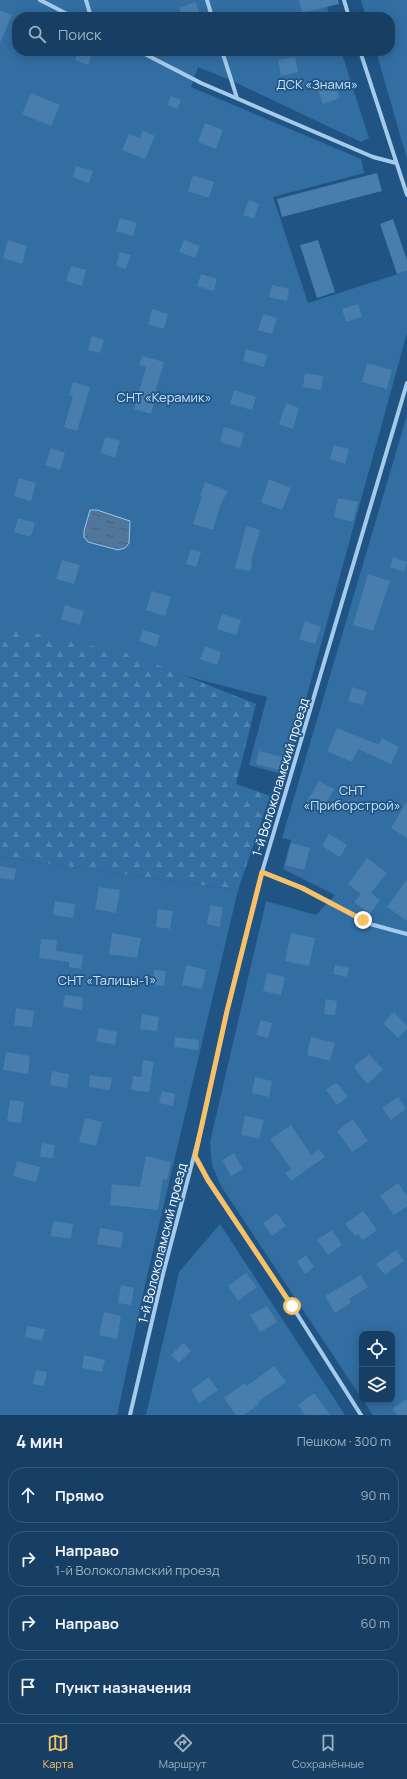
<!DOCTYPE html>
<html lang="ru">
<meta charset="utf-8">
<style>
:root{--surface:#173f64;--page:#244a6d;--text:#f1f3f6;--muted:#9eafbf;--line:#365878;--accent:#f8c166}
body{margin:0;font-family:Manrope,sans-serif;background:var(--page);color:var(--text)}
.controls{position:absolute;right:12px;bottom:12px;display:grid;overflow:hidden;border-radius:8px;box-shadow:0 2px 10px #0003}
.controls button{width:36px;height:36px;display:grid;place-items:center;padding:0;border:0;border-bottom:1px solid var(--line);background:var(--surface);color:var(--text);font:20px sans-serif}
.stop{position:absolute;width:12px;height:12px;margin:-9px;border:3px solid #f8c166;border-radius:50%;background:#fff}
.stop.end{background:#f8c166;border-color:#fff;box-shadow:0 1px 4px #0008}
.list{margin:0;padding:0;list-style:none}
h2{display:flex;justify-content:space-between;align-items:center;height:52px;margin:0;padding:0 16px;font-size:17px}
h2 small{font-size:13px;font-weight:400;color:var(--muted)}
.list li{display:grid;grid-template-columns:26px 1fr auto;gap:12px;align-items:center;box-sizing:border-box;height:56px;margin:0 8px 8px;padding:0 8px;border:1px solid var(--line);border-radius:16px}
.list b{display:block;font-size:15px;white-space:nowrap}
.list p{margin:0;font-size:13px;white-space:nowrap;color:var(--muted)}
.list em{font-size:13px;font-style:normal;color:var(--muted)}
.icon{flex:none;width:22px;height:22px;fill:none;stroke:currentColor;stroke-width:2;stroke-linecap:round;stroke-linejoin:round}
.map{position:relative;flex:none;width:407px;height:1415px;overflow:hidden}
.search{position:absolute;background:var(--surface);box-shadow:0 2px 10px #0003;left:12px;right:12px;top:12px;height:44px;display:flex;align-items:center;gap:10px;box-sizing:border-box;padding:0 14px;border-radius:16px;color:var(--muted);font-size:15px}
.sheet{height:308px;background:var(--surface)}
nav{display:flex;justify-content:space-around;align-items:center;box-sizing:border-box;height:56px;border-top:1px solid var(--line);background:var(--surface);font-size:11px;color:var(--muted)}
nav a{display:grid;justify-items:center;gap:2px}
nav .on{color:var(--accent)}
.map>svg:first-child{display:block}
.green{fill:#326ea2}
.forest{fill:url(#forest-firs)}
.water{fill:url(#water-ripples);stroke:#9ac7eb}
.building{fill:#477ead}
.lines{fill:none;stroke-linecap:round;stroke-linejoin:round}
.street{stroke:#a6cbea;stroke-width:4}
.route{stroke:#f8c166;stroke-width:5}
.labels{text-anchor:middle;stroke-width:3.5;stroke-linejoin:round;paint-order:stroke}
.park-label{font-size:13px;fill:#cbe3f7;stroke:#1f5485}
.street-label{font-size:13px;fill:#fff;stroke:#1f5485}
</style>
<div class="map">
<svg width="407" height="1415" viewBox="0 0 407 1415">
<defs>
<pattern id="forest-firs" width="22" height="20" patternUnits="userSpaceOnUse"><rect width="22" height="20" fill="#326ea2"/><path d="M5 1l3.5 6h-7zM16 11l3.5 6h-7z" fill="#5184b0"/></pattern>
<pattern id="water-ripples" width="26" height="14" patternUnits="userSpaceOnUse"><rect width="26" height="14" fill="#507699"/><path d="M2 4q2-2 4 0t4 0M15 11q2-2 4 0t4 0" fill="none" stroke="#4e5f6f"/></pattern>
</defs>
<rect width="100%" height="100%" fill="#1f5485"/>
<path class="green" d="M0,0H325L330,17H17V51H341L369,138L361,142L230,80L198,67L191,87L361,159L364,173L273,197L308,303L407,271V333L285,775L249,765L267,697L0,628Z
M361,0H407V159L376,51H390V17H366Z
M407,415V1415H373L363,1400H392V1334H362V1399L221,1186L212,1165L210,1142L266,901L316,915L335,895L283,869L291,840L282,838Z
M0,857L238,890L147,1276L117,1415H0Z
M220,1224L345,1415H146L179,1272Z"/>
<path class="forest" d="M0,626L130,654L256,704L236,784L270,796L238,890L0,857Z"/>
<path class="water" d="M90,510H97L130,521L129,543L125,548L118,550L88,542L84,537V531Z"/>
<path class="building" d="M299,0H338L339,4L302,13Z
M195,2L201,17H183L179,8Z
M0,10L12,15L0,43Z
M78,51H93L88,65L75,60Z
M295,57L298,72L281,76L278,60Z
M335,84L340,98L323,104L318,90Z
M31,93L60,105L51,126L22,114Z
M171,96L181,100L177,109L167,105Z
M205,123L223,130L216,149L198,142Z
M143,130L155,136L145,159L122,150L129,134L140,138Z
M76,166L93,171L89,183L73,177Z
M377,173L382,191L282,217L277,199Z
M193,175L214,182L209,198L188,191Z
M249,200L259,204L254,219L243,215Z
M120,218L137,223L133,236L116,231Z
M393,219L407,260V271L397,274L380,224Z
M8,240L27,246L22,264L3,258Z
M184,240L200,246L195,258L179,252Z
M318,240L335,292L317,298L300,245Z
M120,252L131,255L126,269L116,266Z
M71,266L86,270L82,286L66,281Z
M201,274L217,279L214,291L197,286Z
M272,285L289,289L287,301L269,297Z
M358,304L362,317L346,322L342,309Z
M152,309L168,314L164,329L148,324Z
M263,314L277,318L272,334L258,330Z
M92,336L104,340L100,353L88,350Z
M246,349L267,355L264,367L243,361Z
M142,356L164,362L154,396H156L151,414L134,409L146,367L139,365Z
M367,363L392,370L387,389L362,382Z
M305,373L323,376L321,390L303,387Z
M73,382L90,387L77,431L64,427L73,396L69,395Z
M234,390L256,397L252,410L230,404Z
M286,403L299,408L293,429L279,424Z
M224,427L244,433L240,448L220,442Z
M105,437L120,441L115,458L101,453Z
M334,445L349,449L345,464L330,459Z
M51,448L65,453L60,470L45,465Z
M19,478L36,483L31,501L14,496Z
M269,479L291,488L282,510L261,502Z
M205,482L228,491L221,504L213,530L193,524L202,496H200Z
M338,498L358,502L353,522L334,517Z
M18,518L35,523L31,537L14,532Z
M246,526L260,530L251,561L252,562L251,571L235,568Z
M191,549L201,552L196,567L186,564Z
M393,557L407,562L404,572L390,567Z
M62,560L80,565L74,584L56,579Z
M368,574L390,581L373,631L353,625Z
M152,591L171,597L165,616L146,610Z
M65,605L84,611L80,625L61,619Z
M222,614L241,620L236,635L217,629Z
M305,621L321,627L315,644L299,639Z
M143,630L160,635L156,647L139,641Z
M205,646L221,652L217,665L200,659Z
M352,687L367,692L363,705L348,701Z
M337,728L379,745L382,738L399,747L391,764L358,749L352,762L327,751Z
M259,751L286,758L283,771L256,764Z
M319,781L334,789L322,812L306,803Z
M407,801V838L391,828Z
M329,834L347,845L340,857L322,846Z
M291,843L310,848L304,870L285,865Z
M367,858L387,873L371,893L380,900L370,914L354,902L361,894L348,884Z
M0,866L16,869L14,880L0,878Z
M407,879V921L387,907Z
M99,887L120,890L116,913L95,909Z
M55,901L75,904L73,918L53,915Z
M210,905L223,907L220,927L207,924Z
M158,909L173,911L170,929L156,927Z
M112,933L141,938L137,958L109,954Z
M291,933L315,938L309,966L285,961Z
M41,939L57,940L56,951L83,955L81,969L69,967V962L39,958Z
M186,965L206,970L202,989L182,985Z
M335,965L349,968L347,977L333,974Z
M154,970L166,971L164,986L152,984Z
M267,973L285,977L281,995L263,991Z
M65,995L83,997L82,1010L63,1007Z
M326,999L337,1001L335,1015L324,1014Z
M16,1008L34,1011L32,1027L14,1025Z
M394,1012L407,1026V1029L398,1038L383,1023Z
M142,1014L159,1017L157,1031L140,1029Z
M261,1020L272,1023L268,1038L256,1035Z
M99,1028L117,1032L115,1045L96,1041Z
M175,1037L199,1040L198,1050L174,1047Z
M311,1037L335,1043L330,1061L307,1055Z
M6,1052L30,1056L28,1074L3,1070Z
M369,1054L383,1070L367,1084L355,1069L356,1068L353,1067Z
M143,1060L154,1062L149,1092L131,1090L133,1076L141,1077Z
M52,1071L69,1074L67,1088L50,1085Z
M90,1075L112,1078L110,1090L89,1087Z
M255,1077L272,1081L269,1097L252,1093Z
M334,1084H338L348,1097L337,1105L326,1090Z
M162,1091L175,1094L173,1106L159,1103Z
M398,1097L406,1109L391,1120L382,1108Z
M10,1100L24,1102L21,1123L7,1121Z
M245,1116L264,1120L259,1139L241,1135Z
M85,1118L102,1122L96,1146L79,1142Z
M353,1119L368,1141L352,1152L337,1131Z
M291,1125L311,1155L319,1149L325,1157L291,1181L285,1173L291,1169L270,1139Z
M42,1143L55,1145L53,1158L40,1157Z
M234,1153L243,1169L231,1176L222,1160Z
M146,1156L171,1162L167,1180L163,1179L158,1210L110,1205L112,1184L140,1187Z
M17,1161L40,1167L36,1182L13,1176Z
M398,1183L407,1196V1206L394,1215L380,1196Z
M363,1211L377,1230L363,1240L358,1234L355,1236L345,1224Z
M277,1213L286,1226L272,1236L263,1223Z
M53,1221L73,1224L71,1239L51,1236Z
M100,1228L123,1232L121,1248L97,1244Z
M332,1230L342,1245L328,1255L317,1240Z
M396,1250L404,1261L385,1275L376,1264Z
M306,1255L314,1267L305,1274L297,1262Z
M246,1273L257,1287L238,1301L228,1286Z
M361,1275L368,1287L349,1299L351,1303L335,1313L325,1296Z
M121,1285L134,1288L131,1305L118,1303Z
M267,1306L277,1322L260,1332L250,1315Z
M104,1312L121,1316L117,1339L99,1335Z
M27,1326L45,1329L42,1341L25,1337Z
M183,1343L191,1351L179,1363L171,1355Z
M84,1355L105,1360L102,1372L82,1368Z
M274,1366L286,1382L258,1402L259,1404L244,1415H236L224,1398L245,1383L247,1386Z
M36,1370L47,1372L44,1386L33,1384Z
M209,1377L218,1390L199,1403L191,1390Z
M314,1393L330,1415H305L298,1405Z
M407,1399V1415H397L393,1408Z"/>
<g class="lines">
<path class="street" d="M40,0L73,17
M86,0L91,17
M207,0L212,17
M344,0L349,17
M139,51L201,83L373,157L396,163
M222,51L237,98
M360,51L407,195
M262,872L303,888L370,924L407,934
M195,1156L208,1181L292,1306L361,1415
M130,1415L163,1274L202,1125L227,1011L262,872L407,383"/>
</g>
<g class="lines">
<path class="route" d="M292,1306L208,1180L195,1156L227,1011L262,872L302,888L363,920"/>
</g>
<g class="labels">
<g class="park-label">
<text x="317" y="89">ДСК «Знамя»</text>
<text x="164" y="402">СНТ «Керамик»</text>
<text x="352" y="795">СНТ<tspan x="352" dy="15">«Приборстрой»</tspan></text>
<text x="107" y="985">СНТ «Талицы-1»</text>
</g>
<g class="street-label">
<text transform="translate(280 777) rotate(-73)" y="5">1-й Волоколамский проезд</text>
<text transform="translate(162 1243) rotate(-76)" y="5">1-й Волоколамский проезд</text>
</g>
</g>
</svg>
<div class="controls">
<button><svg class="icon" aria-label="locate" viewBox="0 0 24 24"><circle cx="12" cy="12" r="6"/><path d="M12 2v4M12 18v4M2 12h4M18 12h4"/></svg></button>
<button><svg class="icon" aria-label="layers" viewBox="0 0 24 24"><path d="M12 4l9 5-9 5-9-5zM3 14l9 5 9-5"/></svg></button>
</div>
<div class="stop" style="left:292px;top:1306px"></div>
<div class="stop end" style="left:363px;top:920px"></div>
<div class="search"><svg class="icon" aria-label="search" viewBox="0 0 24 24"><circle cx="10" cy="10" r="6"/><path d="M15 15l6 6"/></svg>Поиск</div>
</div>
<section class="sheet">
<h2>4 мин<small>Пешком · 300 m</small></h2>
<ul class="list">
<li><svg class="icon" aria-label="ahead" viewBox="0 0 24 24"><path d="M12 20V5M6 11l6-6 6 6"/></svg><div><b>Прямо</b></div><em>90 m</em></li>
<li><svg class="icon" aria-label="right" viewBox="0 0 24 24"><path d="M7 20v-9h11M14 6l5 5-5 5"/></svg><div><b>Направо</b><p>1-й Волоколамский проезд</p></div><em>150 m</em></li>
<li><svg class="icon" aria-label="right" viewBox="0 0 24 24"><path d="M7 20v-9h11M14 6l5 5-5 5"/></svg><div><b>Направо</b></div><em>60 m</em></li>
<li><svg class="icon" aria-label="arrive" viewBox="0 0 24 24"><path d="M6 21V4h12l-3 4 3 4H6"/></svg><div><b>Пункт назначения</b></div></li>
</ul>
</section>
<nav>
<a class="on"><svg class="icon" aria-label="map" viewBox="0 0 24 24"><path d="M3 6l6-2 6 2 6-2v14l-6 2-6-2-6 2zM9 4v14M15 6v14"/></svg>Карта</a>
<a><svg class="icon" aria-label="directions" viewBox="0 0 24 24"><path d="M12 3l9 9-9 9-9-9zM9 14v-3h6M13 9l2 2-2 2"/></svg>Маршрут</a>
<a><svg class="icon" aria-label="saved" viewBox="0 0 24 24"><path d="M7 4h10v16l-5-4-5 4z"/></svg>Сохранённые</a>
</nav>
